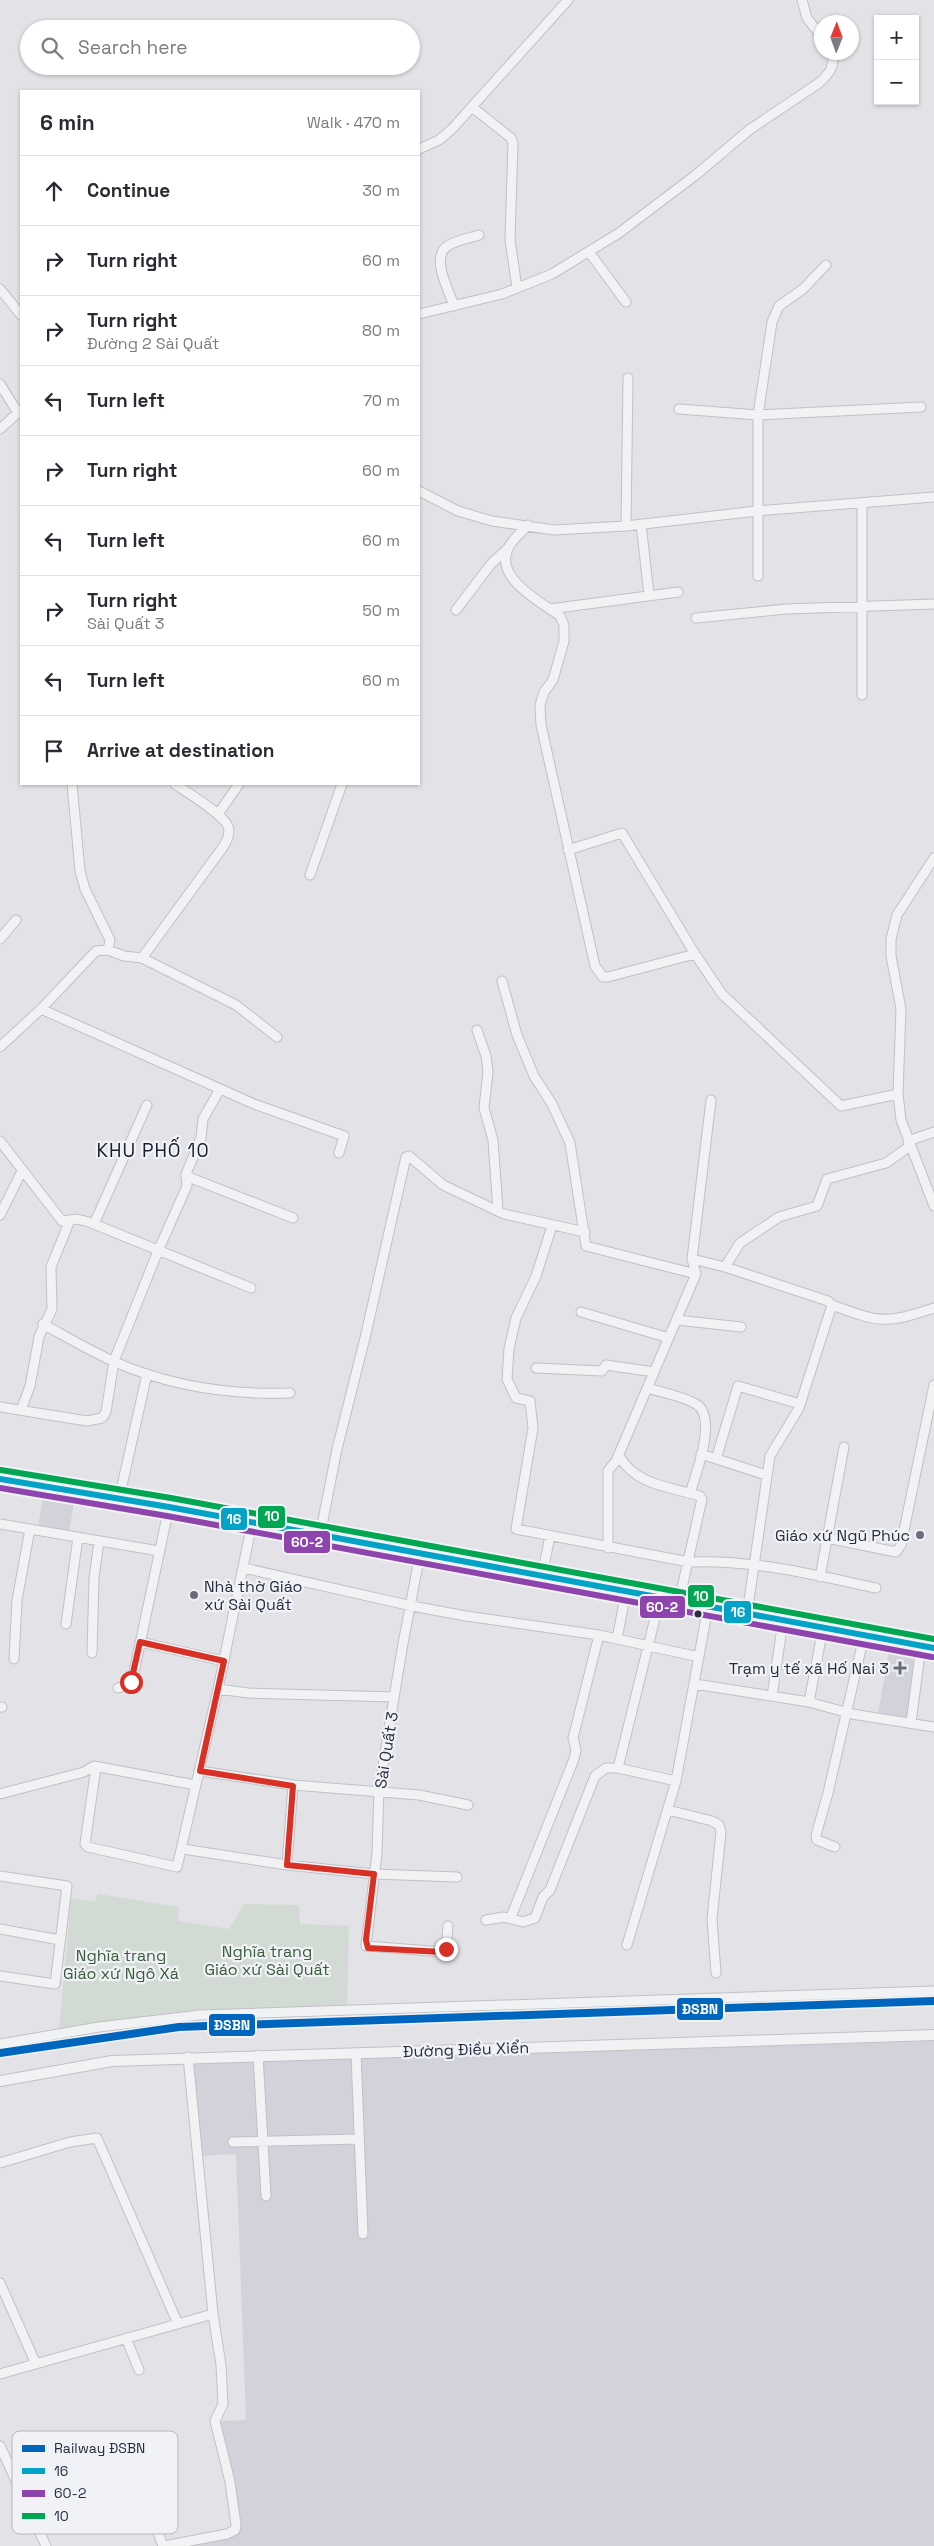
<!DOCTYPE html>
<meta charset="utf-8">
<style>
:root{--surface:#fff;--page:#f7f7f7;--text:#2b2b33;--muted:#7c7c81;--line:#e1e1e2}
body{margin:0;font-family:"Space Grotesk",sans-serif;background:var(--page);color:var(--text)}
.controls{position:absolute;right:15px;top:15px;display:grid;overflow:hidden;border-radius:0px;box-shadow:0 1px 4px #0004}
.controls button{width:45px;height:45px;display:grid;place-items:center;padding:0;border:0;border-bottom:1px solid var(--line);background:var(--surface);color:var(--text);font:25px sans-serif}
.compass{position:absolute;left:814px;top:15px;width:45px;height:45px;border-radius:50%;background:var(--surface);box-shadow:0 1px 4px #0004;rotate:1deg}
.stop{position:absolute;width:15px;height:15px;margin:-11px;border:4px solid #d93025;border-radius:50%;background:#fff}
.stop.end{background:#d93025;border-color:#fff;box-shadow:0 1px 5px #0008}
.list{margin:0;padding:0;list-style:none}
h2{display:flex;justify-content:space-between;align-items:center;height:65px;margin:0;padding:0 20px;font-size:21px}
h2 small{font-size:16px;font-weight:400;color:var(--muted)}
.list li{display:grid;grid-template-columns:32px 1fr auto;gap:15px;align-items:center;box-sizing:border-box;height:70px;padding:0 20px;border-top:1px solid var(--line)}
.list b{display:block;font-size:19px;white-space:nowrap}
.list p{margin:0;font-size:16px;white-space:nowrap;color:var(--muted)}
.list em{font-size:16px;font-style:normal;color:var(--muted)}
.icon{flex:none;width:28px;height:28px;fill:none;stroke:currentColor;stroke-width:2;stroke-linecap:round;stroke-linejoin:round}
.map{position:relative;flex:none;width:934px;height:2546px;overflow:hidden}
.search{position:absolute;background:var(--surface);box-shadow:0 1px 4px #0004;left:20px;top:20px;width:400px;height:55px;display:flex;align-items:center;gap:12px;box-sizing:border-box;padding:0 18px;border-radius:28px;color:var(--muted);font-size:19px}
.panel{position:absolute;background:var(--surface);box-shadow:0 1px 4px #0004;left:20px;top:90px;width:400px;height:695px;border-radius:0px}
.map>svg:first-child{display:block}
.built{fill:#d1d2da}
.green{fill:#d1dad3}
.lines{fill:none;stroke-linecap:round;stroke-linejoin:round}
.minor-casing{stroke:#c1c1c5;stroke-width:11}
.tertiary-casing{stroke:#c1c1c5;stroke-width:12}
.trunk-casing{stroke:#b5b6bc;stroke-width:16}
.minor{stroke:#f1f2f4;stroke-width:9}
.tertiary{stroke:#f1f2f4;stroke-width:10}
.trunk{stroke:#f6f6f6;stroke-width:14}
.bus-1-casing{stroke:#f0f2f6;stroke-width:10}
.bus-2-casing{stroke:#f0f2f6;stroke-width:10}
.bus-3-casing{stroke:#f0f2f6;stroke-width:10}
.bus-1{stroke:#02a3c7;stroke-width:6}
.bus-2{stroke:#8e44ad;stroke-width:6}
.bus-3{stroke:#00a651;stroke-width:6}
.rail-1-casing{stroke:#f0f2f6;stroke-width:11}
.rail-1{stroke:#0065bd;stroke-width:8}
.route{stroke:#d93025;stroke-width:6}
.poi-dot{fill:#6b6d7a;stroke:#f0f2f6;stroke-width:2}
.bus-dot{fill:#2a2d40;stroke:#f0f2f6;stroke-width:2}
.labels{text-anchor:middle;stroke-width:4.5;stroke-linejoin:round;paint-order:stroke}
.poi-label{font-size:16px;fill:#2a2d40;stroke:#f0f2f6;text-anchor:end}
.street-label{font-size:16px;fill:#2a2d40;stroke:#f0f2f6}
.park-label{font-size:16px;fill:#385b39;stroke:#f0f2f6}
.quarter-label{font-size:19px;letter-spacing:1px;fill:#1c1f31;stroke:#f0f2f6}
.key{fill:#f0f2f6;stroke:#b5b7bf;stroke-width:1}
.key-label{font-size:14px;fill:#2a2d40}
.line-badge{stroke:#f0f2f6;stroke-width:2}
.badge-label{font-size:14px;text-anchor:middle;font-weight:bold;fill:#fff}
</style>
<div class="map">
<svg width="934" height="2546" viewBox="0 0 934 2546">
<rect width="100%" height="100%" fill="#e3e3e7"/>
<path class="built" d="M44,1492L75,1497L69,1532L38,1527Z
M890,1646L917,1651L908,1718L878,1714Z
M934,2041V2546H189L227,2537L239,2527L233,2481L219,2421L246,2420L236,2154L202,2156L193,2063Z"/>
<path class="green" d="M98,1894L179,1907L178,1921L229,1929L244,1904L299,1905L300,1924L349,1926L347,2006L176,2013L59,2030L71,1898L95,1902Z"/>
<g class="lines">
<defs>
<path id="minor" d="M802,0L807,18L822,37
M472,107L511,138L513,143L510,240L517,288
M419,149L439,140L452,129L568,0
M589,252L626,302
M0,289L21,315
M454,306C449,290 429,256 449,245C458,240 470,238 479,235
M419,314L502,294L552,274L619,233L697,174L749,130L819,83C828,75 836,66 832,52
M0,384L18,413
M679,409L758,415L921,407
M0,429L21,410
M419,491L458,511L492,521L554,530L626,526L757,511L934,497
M641,524L649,595
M528,525C522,532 511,540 508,549C494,578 541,602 560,616L564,625V641L553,680L544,692L540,705L541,725L595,966L603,977H608L695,954L722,994L841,1106L898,1094
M626,526L628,378
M758,576V415L772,322L779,306L803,289L826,265
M550,609L678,592
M456,610L491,564L507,549
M696,618L786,609L934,604
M862,695V503
M72,784L80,871L85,889L110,940L108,950
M218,814L239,784
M568,850L622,833L695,954
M934,858L897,915L891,939V956L901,1009L898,1094L901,1120L934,1206
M310,875L342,784
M0,939L16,920
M142,958L215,858C221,850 229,841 229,830C228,816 186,792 175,784
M502,981L517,1035L534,1076L552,1104L570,1143L586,1246L696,1274
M41,1009L254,1104L344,1136L339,1153
M477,1030L486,1056L488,1072L484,1108L493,1140L498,1211
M0,1047L41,1009L96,951L108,950L124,956L142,958L236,1005L277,1037
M0,1141L62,1221L77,1219L89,1222L251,1288
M908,1141L934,1132
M186,1176L293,1218
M0,1215L22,1171
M94,1224L147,1105
M552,1226L536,1276L516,1318L509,1349L507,1379L516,1398L530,1401L533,1428L516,1529L689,1562C751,1559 815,1575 876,1588
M692,1259L725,1267L828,1301L832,1305
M725,1267L740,1243L779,1217L817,1206L827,1179L886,1163L910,1146
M581,1312L669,1338
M677,1320L741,1327
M43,1324C67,1337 90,1351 115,1362C170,1386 231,1395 290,1393
M536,1368L602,1371L606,1365L654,1372
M648,1388C663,1393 683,1396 696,1404C718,1417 696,1474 690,1493
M0,1407L87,1421L102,1418L106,1412L114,1361L158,1251L187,1186L186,1174L201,1138L203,1119L220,1089
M21,1410L30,1386L39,1337L52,1309L51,1267L70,1220
M701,1454L766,1475
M619,1456C637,1486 668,1486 700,1496L702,1499L679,1601
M716,1459L738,1386L800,1404
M119,1499L147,1374
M0,1524L159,1551
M320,1535L337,1449L365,1338L406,1157L409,1156L443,1185L504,1214L585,1232
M827,1538L896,1552L901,1545L934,1385
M608,1548V1471L616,1461L696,1274L692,1259L711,1100
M420,1554L402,1649L379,1790L377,1853L366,1946L444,1952L446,1949L448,1926
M244,1568L412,1606L466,1616L599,1635L699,1657
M542,1576L550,1536
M820,1577L844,1447
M747,1614L770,1456L799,1408L832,1305C881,1323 885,1324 934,1308
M66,1624L78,1537
M617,1639L626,1592
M140,1642L224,1661
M92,1653L94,1578L99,1541
M14,1659L17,1600L30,1529
M695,1684L809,1702L852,1714L934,1727
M118,1688L129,1685L133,1677L169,1507
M218,1689L248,1693L394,1697
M772,1696L783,1621
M809,1702L823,1628
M0,1707H2
M911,1723L921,1646
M96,1767L85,1844L88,1847L177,1867L218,1689L252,1523
M618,1768L660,1598
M200,1771L293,1785L419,1795L468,1805
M0,1794L84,1772L94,1766L195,1785
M668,1810L712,1821L719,1825L721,1832L712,1919L716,1973
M835,1847L817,1840L816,1835L828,1793L864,1636
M183,1849L287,1865L374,1874L457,1877
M287,1865L293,1785
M0,1876L67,1886L55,1984L0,1976
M511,1917L574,1759L576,1750L573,1738L599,1635
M486,1920L504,1917L523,1922L535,1918L543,1897L550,1890L595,1776L606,1768H618L676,1781
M0,1929L60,1940
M627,1945L676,1781L708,1607
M0,2044L99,2027L200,2015L934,1991
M356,2053L363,2234
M258,2055L266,2196
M233,2142L358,2139
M0,2163L70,2142L97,2138L178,2324
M0,2283L36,2364
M126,2338L139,2370
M0,2374L213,2314L188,2057
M0,2446L46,2546
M141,2485L163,2546
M164,2546L227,2534L235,2530L236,2525L230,2482L215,2421L223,2404L221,2365L213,2314"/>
<path id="tertiary" d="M0,2081L112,2061L934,2035"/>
<path id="trunk" d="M0,1479L169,1507L934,1648"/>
</defs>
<use href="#minor" class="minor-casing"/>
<use href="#tertiary" class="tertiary-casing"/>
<use href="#trunk" class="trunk-casing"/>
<use href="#minor" class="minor"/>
<use href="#tertiary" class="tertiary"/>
<use href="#trunk" class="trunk"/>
<defs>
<path id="bus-1" d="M0,1479L169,1507L934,1648"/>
<path id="bus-2" d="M0,1488L167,1516L932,1657"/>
<path id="bus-3" d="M1,1470L171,1498L934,1639"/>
</defs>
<use href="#bus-1" class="bus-1-casing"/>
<use href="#bus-2" class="bus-2-casing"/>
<use href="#bus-3" class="bus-3-casing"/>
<use href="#bus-1" class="bus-1"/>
<use href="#bus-2" class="bus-2"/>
<use href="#bus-3" class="bus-3"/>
<defs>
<path id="rail-1" d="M0,2053L179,2027L934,2001"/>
</defs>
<use href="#rail-1" class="rail-1-casing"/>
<use href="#rail-1" class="rail-1"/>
</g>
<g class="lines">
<path class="route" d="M131,1682L140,1642L224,1661L200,1771L293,1786L287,1865L374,1874L366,1940L368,1948L442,1952L446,1949"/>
</g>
<g class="poi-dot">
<circle cx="920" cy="1535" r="5"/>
<circle cx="194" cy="1595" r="5"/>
<path d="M897.5 1660.5h5v5h5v5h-5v5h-5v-5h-5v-5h5z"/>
</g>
<circle class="bus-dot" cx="698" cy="1614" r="4.5"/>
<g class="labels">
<g class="poi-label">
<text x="910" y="1541">Giáo xứ Ngũ Phúc</text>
<text x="204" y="1592" text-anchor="start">Nhà thờ Giáo<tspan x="204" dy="18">xứ Sài Quất</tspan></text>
<text x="889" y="1674">Trạm y tế xã Hố Nai 3</text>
</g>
<g class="street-label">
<text transform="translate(386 1750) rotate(-81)" y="6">Sài Quất 3</text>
<text transform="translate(466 2049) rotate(-2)" y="6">Đường Điều Xiển</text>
</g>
<g class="park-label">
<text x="267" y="1957">Nghĩa trang<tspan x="267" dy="18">Giáo xứ Sài Quất</tspan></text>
<text x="121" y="1961">Nghĩa trang<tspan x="121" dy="18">Giáo xứ Ngô Xá</tspan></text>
</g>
<g class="quarter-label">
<text x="153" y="1157">KHU PHỐ 10</text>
</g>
</g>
<rect x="12" y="2431" width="166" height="103" rx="8" class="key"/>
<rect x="22" y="2445" width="23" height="7" fill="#0065bd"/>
<rect x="22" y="2468" width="23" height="6" fill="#02a3c7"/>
<rect x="22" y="2490" width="23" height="7" fill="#8e44ad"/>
<rect x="22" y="2513" width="23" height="6" fill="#00a651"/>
<g class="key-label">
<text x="54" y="2453">Railway ĐSBN</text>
<text x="54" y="2476">16</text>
<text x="54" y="2498">60-2</text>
<text x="54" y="2521">10</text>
</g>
<g class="line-badge">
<rect x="257" y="1505" width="29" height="24" rx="5" fill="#00a651"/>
<rect x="220" y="1507" width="28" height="24" rx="5" fill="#02a3c7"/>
<rect x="283" y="1530" width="48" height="24" rx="5" fill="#8e44ad"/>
<rect x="687" y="1584" width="28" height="24" rx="5" fill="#00a651"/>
<rect x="639" y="1595" width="47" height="24" rx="5" fill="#8e44ad"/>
<rect x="723" y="1600" width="29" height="24" rx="5" fill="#02a3c7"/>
<rect x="676" y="1997" width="48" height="24" rx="5" fill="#0065bd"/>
<rect x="208" y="2013" width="48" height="24" rx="5" fill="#0065bd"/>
</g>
<g class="badge-label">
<text x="272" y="1521">10</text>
<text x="234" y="1524">16</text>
<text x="307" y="1547">60-2</text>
<text x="701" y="1601">10</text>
<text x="662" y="1612">60-2</text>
<text x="738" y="1617">16</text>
<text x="700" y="2014">ĐSBN</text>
<text x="232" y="2030">ĐSBN</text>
</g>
</svg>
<div class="controls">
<button>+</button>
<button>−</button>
</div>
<svg class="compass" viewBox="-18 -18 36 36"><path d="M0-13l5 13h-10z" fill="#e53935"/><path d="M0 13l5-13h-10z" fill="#7c7c81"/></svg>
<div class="stop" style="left:131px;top:1682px"></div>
<div class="stop end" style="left:446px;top:1949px"></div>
<div class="search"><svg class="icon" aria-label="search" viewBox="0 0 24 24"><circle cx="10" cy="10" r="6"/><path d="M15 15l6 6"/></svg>Search here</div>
<section class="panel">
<h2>6 min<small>Walk · 470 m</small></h2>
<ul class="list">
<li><svg class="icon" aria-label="ahead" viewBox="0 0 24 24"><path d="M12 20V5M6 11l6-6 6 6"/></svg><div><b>Continue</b></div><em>30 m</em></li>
<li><svg class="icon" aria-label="right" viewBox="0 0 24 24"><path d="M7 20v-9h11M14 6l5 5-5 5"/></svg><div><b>Turn right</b></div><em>60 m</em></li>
<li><svg class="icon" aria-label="right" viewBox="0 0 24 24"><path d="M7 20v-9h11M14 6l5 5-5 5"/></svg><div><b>Turn right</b><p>Đường 2 Sài Quất</p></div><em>80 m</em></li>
<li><svg class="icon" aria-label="left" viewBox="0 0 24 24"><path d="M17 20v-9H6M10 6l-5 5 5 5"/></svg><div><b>Turn left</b></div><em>70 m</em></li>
<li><svg class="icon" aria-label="right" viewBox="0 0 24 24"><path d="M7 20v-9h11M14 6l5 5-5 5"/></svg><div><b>Turn right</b></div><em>60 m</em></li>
<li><svg class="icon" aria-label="left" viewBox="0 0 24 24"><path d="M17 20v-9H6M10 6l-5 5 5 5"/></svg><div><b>Turn left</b></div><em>60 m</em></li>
<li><svg class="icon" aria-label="right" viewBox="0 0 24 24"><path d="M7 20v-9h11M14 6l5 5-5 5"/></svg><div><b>Turn right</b><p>Sài Quất 3</p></div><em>50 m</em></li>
<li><svg class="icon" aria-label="left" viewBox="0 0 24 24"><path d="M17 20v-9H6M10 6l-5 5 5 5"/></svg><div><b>Turn left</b></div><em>60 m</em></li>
<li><svg class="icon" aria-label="arrive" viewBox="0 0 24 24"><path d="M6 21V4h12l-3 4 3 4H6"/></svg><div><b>Arrive at destination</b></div></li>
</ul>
</section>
</div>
